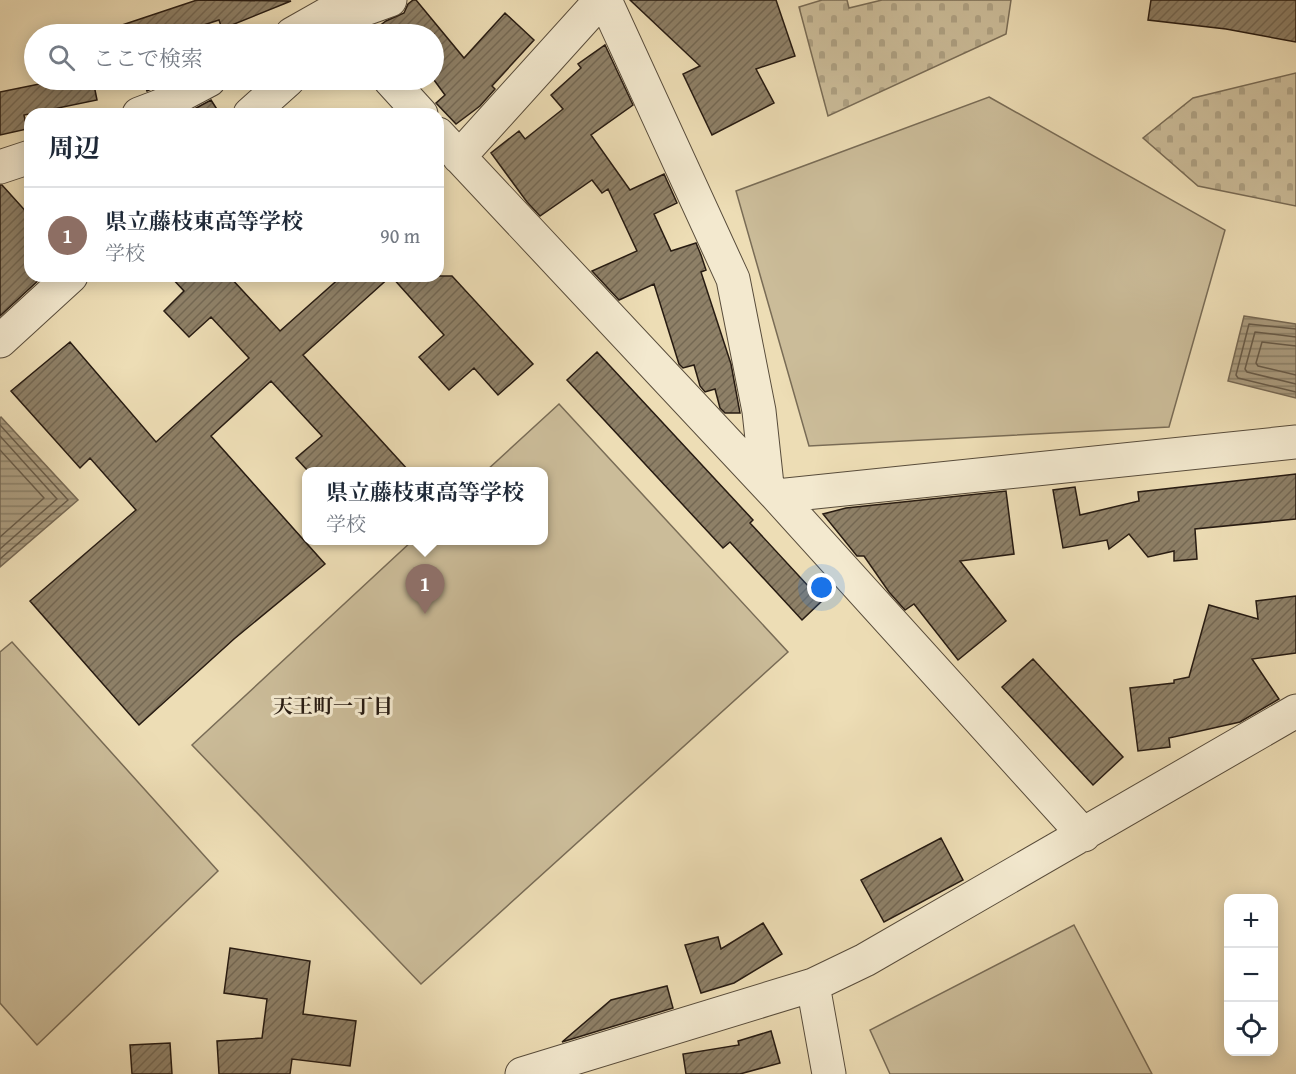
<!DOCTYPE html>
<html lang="ja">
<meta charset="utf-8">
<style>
:root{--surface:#fff;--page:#f6f6f7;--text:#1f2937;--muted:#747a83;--line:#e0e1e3;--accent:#1a73e8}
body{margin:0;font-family:"Gentium Book Plus","Noto Serif JP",serif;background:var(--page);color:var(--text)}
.controls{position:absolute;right:18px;bottom:18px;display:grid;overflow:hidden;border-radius:12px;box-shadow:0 3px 15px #0003}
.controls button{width:54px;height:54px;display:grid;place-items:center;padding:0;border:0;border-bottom:2px solid var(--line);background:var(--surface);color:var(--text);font:30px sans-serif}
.you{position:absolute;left:822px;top:588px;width:21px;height:21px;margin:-15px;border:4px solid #fff;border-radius:50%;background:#1a73e8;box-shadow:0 0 0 9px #1a73e833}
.badge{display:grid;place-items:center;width:39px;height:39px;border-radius:50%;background:var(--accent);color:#fff;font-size:20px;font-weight:700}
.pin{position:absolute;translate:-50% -50px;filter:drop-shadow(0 2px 3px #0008)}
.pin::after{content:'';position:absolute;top:32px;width:21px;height:18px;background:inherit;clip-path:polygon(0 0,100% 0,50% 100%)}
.popup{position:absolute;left:302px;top:467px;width:246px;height:78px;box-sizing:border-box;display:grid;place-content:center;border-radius:12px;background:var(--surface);filter:drop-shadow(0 2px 4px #0005);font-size:20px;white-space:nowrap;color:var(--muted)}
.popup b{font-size:22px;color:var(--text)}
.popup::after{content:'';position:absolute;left:50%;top:100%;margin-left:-12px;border:12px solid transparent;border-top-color:var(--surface)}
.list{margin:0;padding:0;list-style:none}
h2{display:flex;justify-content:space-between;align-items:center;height:78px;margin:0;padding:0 24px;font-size:26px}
h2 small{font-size:20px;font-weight:400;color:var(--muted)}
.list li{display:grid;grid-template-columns:39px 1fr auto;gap:18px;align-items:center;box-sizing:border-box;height:96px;padding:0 24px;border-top:2px solid var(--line)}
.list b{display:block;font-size:22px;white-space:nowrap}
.list p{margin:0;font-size:20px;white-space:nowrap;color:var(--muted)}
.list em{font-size:20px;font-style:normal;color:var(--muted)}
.icon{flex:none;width:33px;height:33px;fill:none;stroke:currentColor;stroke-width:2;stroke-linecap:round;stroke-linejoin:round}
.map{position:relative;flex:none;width:1296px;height:1074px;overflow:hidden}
.search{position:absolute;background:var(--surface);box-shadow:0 3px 15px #0003;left:24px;top:24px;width:420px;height:66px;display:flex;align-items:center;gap:15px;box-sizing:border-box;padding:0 21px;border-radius:33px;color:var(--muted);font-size:22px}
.panel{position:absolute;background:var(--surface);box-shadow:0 3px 15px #0003;left:24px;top:108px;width:420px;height:174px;border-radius:18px}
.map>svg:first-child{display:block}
.green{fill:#cbbc99;stroke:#796c56;stroke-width:1.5}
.cemetery{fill:url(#cemetery-stones);stroke:#796c56;stroke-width:1.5}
.water{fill:url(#water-rules);stroke:#766853;stroke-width:1.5}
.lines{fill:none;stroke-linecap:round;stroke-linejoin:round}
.shore{stroke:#685b48;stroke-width:1.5}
.building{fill:url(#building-hatch);stroke:#271b12;stroke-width:1.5}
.minor-casing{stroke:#584c3b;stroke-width:35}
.minor{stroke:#f3e9cf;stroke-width:33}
.labels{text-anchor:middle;stroke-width:6;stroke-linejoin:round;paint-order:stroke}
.neighbourhood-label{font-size:20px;font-weight:bold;fill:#271b12;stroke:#f3e9cf}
</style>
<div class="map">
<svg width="1296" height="1074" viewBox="0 0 1296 1074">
<defs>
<pattern id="cemetery-stones" width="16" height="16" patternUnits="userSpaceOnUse" patternTransform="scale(1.5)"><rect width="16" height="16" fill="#cbbc99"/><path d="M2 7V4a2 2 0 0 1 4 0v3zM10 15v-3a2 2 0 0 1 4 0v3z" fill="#aea183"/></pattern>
<pattern id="water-rules" width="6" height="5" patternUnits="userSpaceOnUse" patternTransform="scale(1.5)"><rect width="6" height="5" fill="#aa9b7e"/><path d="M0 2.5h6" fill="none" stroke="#8a7e66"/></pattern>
<pattern id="building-hatch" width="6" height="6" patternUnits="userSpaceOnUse" patternTransform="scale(1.5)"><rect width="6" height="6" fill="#8e8067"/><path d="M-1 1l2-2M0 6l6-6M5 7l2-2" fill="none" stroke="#746853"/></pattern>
</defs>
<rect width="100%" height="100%" fill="#edddb5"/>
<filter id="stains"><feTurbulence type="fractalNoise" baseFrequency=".00333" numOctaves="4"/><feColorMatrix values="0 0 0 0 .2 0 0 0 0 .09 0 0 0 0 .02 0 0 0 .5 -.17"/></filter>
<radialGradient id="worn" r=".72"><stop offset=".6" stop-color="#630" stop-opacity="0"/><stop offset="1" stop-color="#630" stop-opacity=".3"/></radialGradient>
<path class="green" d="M989,97L1225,230L1169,427L809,446L736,191Z
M559,404L788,652L421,984L192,745L412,541L544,540V472L486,471Z
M12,642L218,871L37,1045L0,1003V652Z
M1074,925L1152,1074H890L870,1030Z"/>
<path class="cemetery" d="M822,0H847L849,8L882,0H1011L1006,34L828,116L799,7Z
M1296,73V206L1198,186L1143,138L1193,98Z"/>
<path class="water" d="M1244,316L1296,324V398L1228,381Z
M1,417L78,500L0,567V418Z"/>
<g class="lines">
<path class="shore" d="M1296,329L1249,324L1236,375L1238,378L1296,392
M1296,337L1255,332L1245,369L1247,372L1296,384
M1296,346L1262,342L1256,363L1258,366L1296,375
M0,425L68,500L0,559
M0,436L57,499L0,549
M0,450L44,498L0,537"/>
</g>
<path class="building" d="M197,0L291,1L222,29L219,20L176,34H108L107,30Z
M413,0H416L464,58L505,13L534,40L492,86L495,89L480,106L456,124L436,103L445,95L434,80V34H369L386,21L404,13L408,4Z
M630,0H776L795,56L756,69L774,103L712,135L683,74L700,66Z
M1151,0H1296V42L1226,29L1148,20Z
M605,45L633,105L591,135L630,190L664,174L677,203L654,214L671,251L696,243L701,255L706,270L701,272L731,364L740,413H725L720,408L715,389L705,392L700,386L694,365L683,368L679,364L654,284L619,300L592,271L637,251L608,189L602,193L592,180L540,216L527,202L491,153L519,131L525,139L563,109L551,95L581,68L578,64Z
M59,80H93L97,100L24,115L27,129L0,135V92Z
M143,80H170L147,91Z
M211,100L220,114H185Z
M0,185H2L30,216V276H43L0,316Z
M170,276H229L280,331L342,276H452L533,364L498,395L474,368L449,390L419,357L444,335L391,276L303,355L409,471H308L296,458L322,436L271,381L211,436L325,564L234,639L139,725L30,601L136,510L90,458L80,468L11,391L70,342L156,442L249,358L211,317L189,337L164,311L184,291Z
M597,352L753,520L750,523L822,601L802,620L730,542L723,548L567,380Z
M1296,474V519L1195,529L1197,559L1174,561V551L1148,557L1129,534L1109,549L1107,540L1063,548L1053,490L1075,487L1080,515L1139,501L1138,492Z
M1006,491L1014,554L960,561L1006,621L958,660L914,604L905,610L889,592L864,556H857L823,514L846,508Z
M1296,596V653L1252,659L1279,699L1240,722L1169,738L1170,747L1138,751L1130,688L1174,683V680L1189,677L1209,605L1258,619L1256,601Z
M1033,659L1123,757L1093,785L1002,687Z
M941,838L963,880L884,922L861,880Z
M763,923L782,954L734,983L701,993L685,945L718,937L721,949Z
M230,948L310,961L303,1014L356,1021L350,1066L292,1059L290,1074H219L217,1041L262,1038L267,999L224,993Z
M667,986L673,1008L562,1042L611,1000Z
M771,1031L780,1063L740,1074H686L683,1054L739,1045L738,1041Z
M170,1043L172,1074H132L130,1045Z"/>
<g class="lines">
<defs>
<path id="minor" d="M605,0L733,279L759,411L767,485
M337,19L390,0
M292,34L331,12
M390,80L421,114
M139,114L160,106L209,80
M250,114L288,80
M438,134L777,496L1084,835
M459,157L601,0
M0,167L30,157
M0,341L71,276
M777,496L1296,442
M813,985L829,1074
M522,1074L813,985L865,960L1296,711"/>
</defs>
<use href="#minor" class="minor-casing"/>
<use href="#minor" class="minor"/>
</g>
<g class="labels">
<g class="neighbourhood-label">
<text x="333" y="713">天王町一丁目</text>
</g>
</g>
<rect width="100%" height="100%" filter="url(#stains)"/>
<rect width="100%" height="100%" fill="url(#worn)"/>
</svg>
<div class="controls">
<button>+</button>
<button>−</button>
<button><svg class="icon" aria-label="locate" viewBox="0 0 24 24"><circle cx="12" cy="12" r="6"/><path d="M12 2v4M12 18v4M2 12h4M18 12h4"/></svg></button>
</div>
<div class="you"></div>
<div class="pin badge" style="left:425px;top:614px;background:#8d6e63">1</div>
<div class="popup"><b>県立藤枝東高等学校</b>学校</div>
<div class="search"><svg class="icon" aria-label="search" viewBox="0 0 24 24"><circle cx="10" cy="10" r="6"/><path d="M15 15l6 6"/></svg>ここで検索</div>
<section class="panel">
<h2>周辺<small></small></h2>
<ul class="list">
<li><span class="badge" style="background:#8d6e63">1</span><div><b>県立藤枝東高等学校</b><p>学校</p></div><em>90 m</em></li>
</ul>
</section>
</div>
